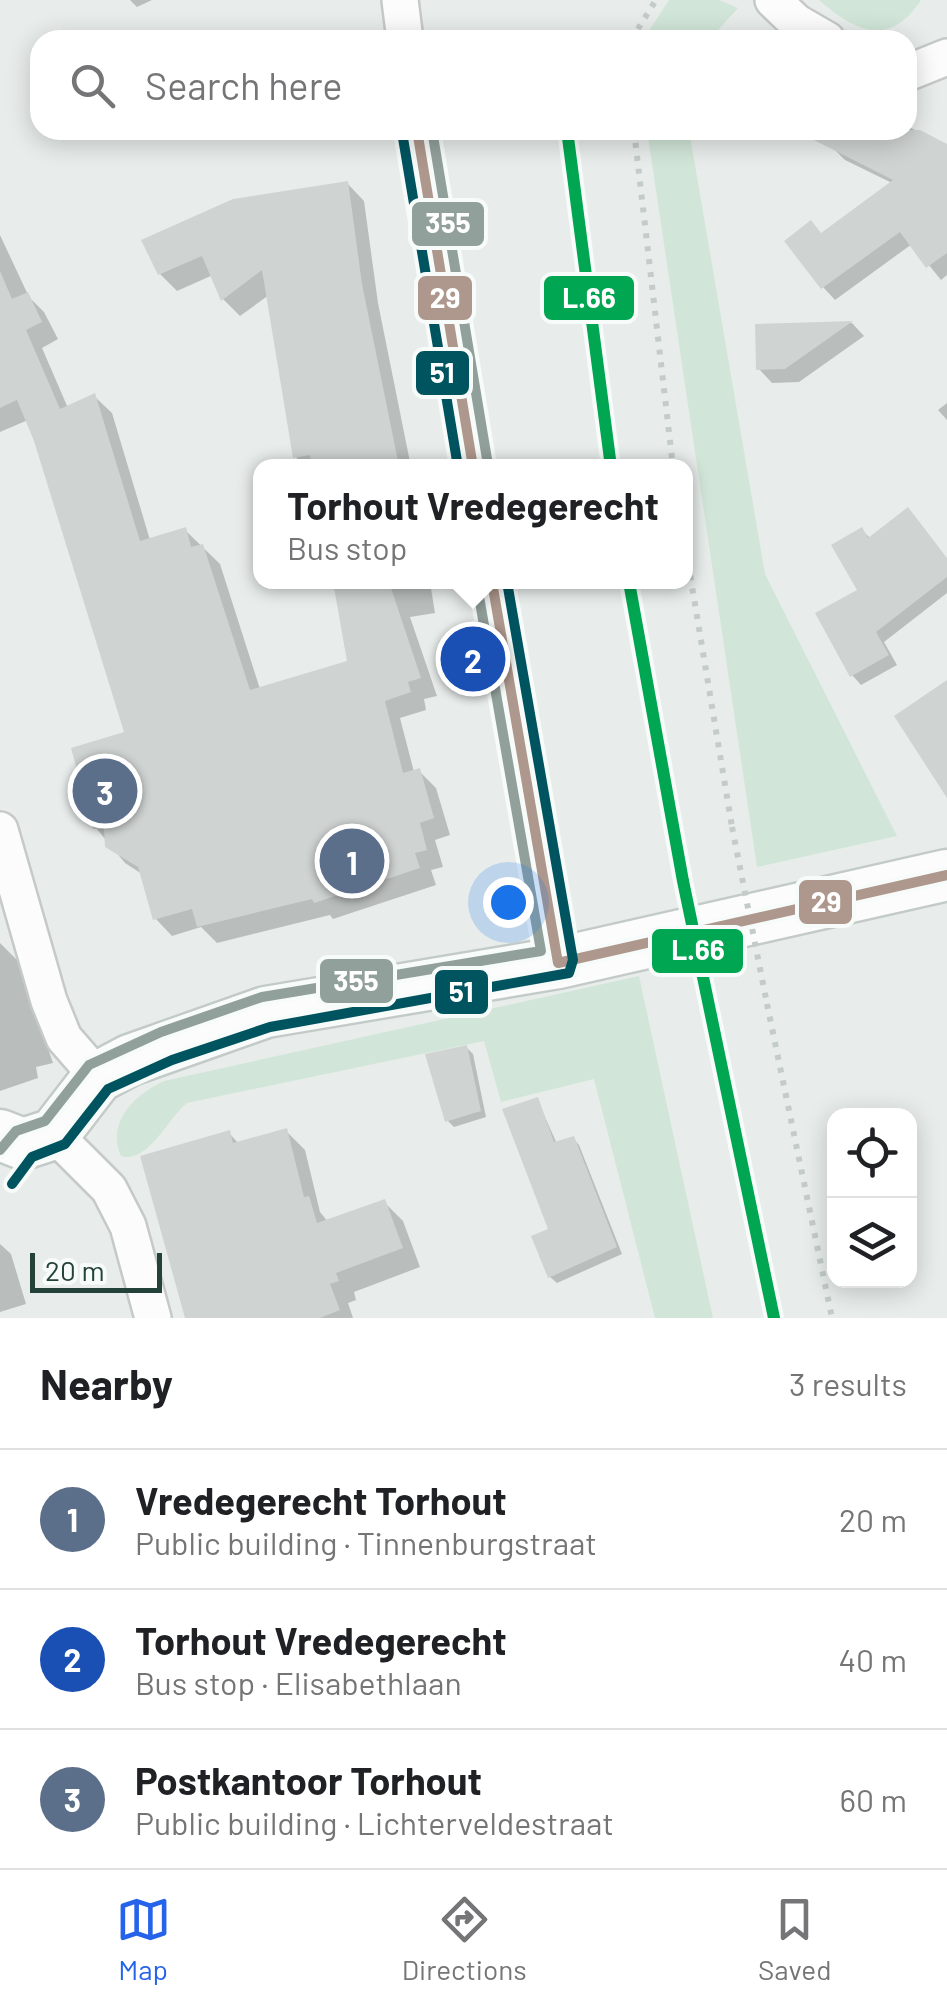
<!DOCTYPE html>
<meta charset="utf-8">
<style>
:root{--surface:#fff;--page:#f2f2f2;--text:#202124;--muted:#757577;--line:#e0e0e0;--accent:#2563eb}
body{margin:0;font-family:Barlow,sans-serif;background:var(--page);color:var(--text)}
.controls{position:absolute;right:30px;bottom:30px;display:grid;overflow:hidden;border-radius:20px;box-shadow:0 5px 25px #0003}
.controls button{width:90px;height:90px;display:grid;place-items:center;padding:0;border:0;border-bottom:2px solid var(--line);background:var(--surface);color:var(--text);font:50px sans-serif}
.scale{position:absolute;left:30px;bottom:25px;width:132px;box-sizing:border-box;padding-left:10px;border:5px solid #24423a;border-top:0;font-size:28px;line-height:35px;white-space:nowrap;color:#24423a;-webkit-text-stroke:8px #f7fbf9;paint-order:stroke}
.you{position:absolute;left:508px;top:902px;width:35px;height:35px;margin:-25px;border:8px solid #fff;border-radius:50%;background:#1a73e8;box-shadow:0 0 0 15px #1a73e833}
.badge{display:grid;place-items:center;width:65px;height:65px;border-radius:50%;background:var(--accent);color:#fff;font-size:32px;font-weight:700}
.pin{position:absolute;translate:-50% -50%;border:5px solid #fff;box-shadow:0 2px 10px #0006}
.popup{position:absolute;left:253px;top:459px;width:440px;height:130px;box-sizing:border-box;display:grid;place-content:center;border-radius:20px;background:var(--surface);filter:drop-shadow(0 2px 8px #0005);font-size:32px;white-space:nowrap;color:var(--muted)}
.popup b{font-size:38px;color:var(--text)}
.popup::after{content:'';position:absolute;left:50%;top:100%;margin-left:-20px;border:20px solid transparent;border-top-color:var(--surface)}
.list{margin:0;padding:0;list-style:none}
h2{display:flex;justify-content:space-between;align-items:center;height:130px;margin:0;padding:0 40px;font-size:42px}
h2 small{font-size:32px;font-weight:400;color:var(--muted)}
.list li{display:grid;grid-template-columns:65px 1fr auto;gap:30px;align-items:center;box-sizing:border-box;height:140px;padding:0 40px;border-top:2px solid var(--line)}
.list b{display:block;font-size:38px;white-space:nowrap}
.list p{margin:0;font-size:32px;white-space:nowrap;color:var(--muted)}
.list em{font-size:32px;font-style:normal;color:var(--muted)}
.icon{flex:none;width:55px;height:55px;fill:none;stroke:currentColor;stroke-width:2;stroke-linecap:round;stroke-linejoin:round}
.map{position:relative;flex:none;width:947px;height:1318px;overflow:hidden}
.search{position:absolute;background:var(--surface);box-shadow:0 5px 25px #0003;left:30px;right:30px;top:30px;height:110px;display:flex;align-items:center;gap:25px;box-sizing:border-box;padding:0 35px;border-radius:30px;color:var(--muted);font-size:38px}
.sheet{height:550px;background:var(--surface)}
nav{display:flex;justify-content:space-around;align-items:center;box-sizing:border-box;height:140px;border-top:2px solid var(--line);background:var(--surface);font-size:28px;color:var(--muted)}
nav a{display:grid;justify-items:center;gap:5px}
nav .on{color:var(--accent)}
.map>svg:first-child{display:block}
.green{fill:#d1e6d8}
.shadow{fill:#0003}
.building{fill:#cfd4d2}
.lines{fill:none;stroke-linecap:round;stroke-linejoin:round}
.street-casing{stroke:#c5cac8;stroke-width:40}
.secondary-casing{stroke:#c3cbc8;stroke-width:55}
.path{stroke:#c3ccca;stroke-width:6;stroke-dasharray:5 8;stroke-linecap:butt}
.street{stroke:#fcfcfc;stroke-width:35}
.secondary{stroke:#fcfcfc;stroke-width:50}
.path-bridge{stroke:#c3ccca;stroke-width:6;stroke-dasharray:5 8;stroke-linecap:butt}
.bus-1-casing{stroke:#f7fbf9;stroke-width:18}
.bus-2-casing{stroke:#f7fbf9;stroke-width:18}
.bus-3-casing{stroke:#f7fbf9;stroke-width:18}
.bus-1{stroke:#ae978c;stroke-width:10}
.bus-2{stroke:#005460;stroke-width:10}
.bus-3{stroke:#92a09c;stroke-width:10}
.rail-1-casing{stroke:#f7fbf9;stroke-width:20}
.rail-1{stroke:#00a651;stroke-width:12}
.line-badge{stroke:#f7fbf9;stroke-width:4}
.badge-label{font-size:28px;text-anchor:middle;font-weight:bold;fill:#fff}
</style>
<div class="map">
<svg width="947" height="1318" viewBox="0 0 947 1318">
<rect width="100%" height="100%" fill="#e8edeb"/>
<path class="green" d="M669,0H719L738,8L709,40H643Z
M819,0H921C890,48 855,32 819,0Z
M647,130H689L765,574L897,836L757,867Z
M639,976L713,1318H655L594,1079L501,1102L484,1041L187,1103C168,1118 148,1164 121,1156C106,1122 134,1095 164,1081Z"/>
<path class="shadow" d="M130,0H152L137,7Z
M907,126L947,146V275L941,280L912,244L835,300L823,287V235L892,183L845,160L832,147L840,130H907Z
M347,183L364,201L378,303L411,467H305L296,457L269,295L240,316L223,299L213,275L177,291L160,274Z
M0,235L29,297L44,312L58,339L42,348L68,408L94,396L112,413L150,540L185,530L220,564L260,689L364,742L336,582H430L435,613L410,617L437,696L424,699L426,710L400,718L414,772L419,771L436,788L450,835L435,840L443,867L431,870L436,885L333,919L330,915L217,943L201,927L172,936L155,918L142,874L125,863L96,828L127,734L28,420L0,432Z
M852,323L864,336L799,382L772,383L759,369L757,326Z
M947,403V420L938,410Z
M862,530L871,539L947,559V593L884,642L897,665L861,685L852,675Z
M0,943L18,961L53,1063L36,1067L38,1078L0,1091Z
M467,1048L473,1054L486,1117L454,1127L447,1120Z
M537,1099L557,1144L573,1138L579,1145L622,1254L557,1283L550,1277L551,1231Z
M286,1131L305,1150L320,1212L328,1222L384,1202L403,1221L420,1267L354,1292L356,1300L348,1303L353,1318H188L229,1133L239,1144Z
M0,1244L11,1254L26,1304L0,1312Z"/>
<path class="building" d="M794,130H920L947,144V253L926,268L900,232L821,289L784,241L811,220L821,233L893,180Z
M348,181L362,284L399,466H312L310,455L293,458L262,270L221,301L202,256L158,275L141,240L233,199Z
M0,271L12,299L28,292L42,322L26,330L60,409L95,393L140,541L186,527L191,547L203,544L250,690L347,661L333,582H389L421,678L408,682L411,692L385,701L403,773L420,768L434,818L420,823L427,850L415,853L420,868L314,903L312,899L197,927L192,909L153,920L138,867L105,847L104,829H93L71,748L124,732L34,441L17,400L0,408Z
M853,321L785,369L756,370L755,324Z
M908,507L947,558V577L876,632L889,655L850,677L815,613L857,590L831,545L862,527L868,538Z
M947,680V798L894,716Z
M467,1045L481,1111L445,1122L425,1054Z
M538,1097L554,1142L574,1136L617,1247L548,1278L531,1236L548,1229L502,1109Z
M287,1128L304,1197L309,1196L317,1223L385,1199L403,1248L336,1273L339,1281L330,1284L340,1310L320,1318H185L140,1156L230,1130L233,1143Z"/>
<g class="lines">
<defs>
<path id="street" d="M400,0L405,40
M773,0L796,22L827,40
M907,73L947,57
M417,130L473,467
M492,582L558,963
M0,830L49,1001L64,1038L98,1077
M54,1134L109,1189L128,1226L153,1318"/>
<path id="secondary" d="M0,1135L23,1144L54,1134L98,1077L130,1060L266,1012L558,963L947,875"/>
</defs>
<use href="#street" class="street-casing"/>
<use href="#secondary" class="secondary-casing"/>
<path class="path" d="M631,40L656,0
M634,130L673,467
M686,550L732,827
M767,1004L832,1318"/>
<use href="#street" class="street"/>
<use href="#secondary" class="secondary"/>
<path class="path-bridge" d="M732,827L767,1004"/>
<defs>
<path id="bus-1" d="M417,130L473,467
M492,582L558,963
M558,963L947,875"/>
<path id="bus-2" d="M402,132L458,467
M12,1184L32,1157L65,1144L108,1089L172,1060L270,1027L569,973L573,960L507,582"/>
<path id="bus-3" d="M432,130L488,465
M0,1150L16,1131L45,1121L89,1065L161,1032L262,997L541,951L477,585"/>
</defs>
<use href="#bus-1" class="bus-1-casing"/>
<use href="#bus-2" class="bus-2-casing"/>
<use href="#bus-3" class="bus-3-casing"/>
<use href="#bus-1" class="bus-1"/>
<use href="#bus-2" class="bus-2"/>
<use href="#bus-3" class="bus-3"/>
<defs>
<path id="rail-1" d="M567,130L611,467
M629,582L683,881L774,1318"/>
</defs>
<use href="#rail-1" class="rail-1-casing"/>
<use href="#rail-1" class="rail-1"/>
</g>
<g class="line-badge">
<rect x="410" y="200" width="76" height="48" rx="10" fill="#92a09c"/>
<rect x="416" y="274" width="58" height="48" rx="10" fill="#ae978c"/>
<rect x="542" y="274" width="94" height="48" rx="10" fill="#00a651"/>
<rect x="414" y="349" width="57" height="48" rx="10" fill="#005460"/>
<rect x="797" y="878" width="57" height="48" rx="10" fill="#ae978c"/>
<rect x="650" y="927" width="95" height="48" rx="10" fill="#00a651"/>
<rect x="318" y="957" width="77" height="48" rx="10" fill="#92a09c"/>
<rect x="433" y="968" width="57" height="48" rx="10" fill="#005460"/>
</g>
<g class="badge-label">
<text x="448" y="233">355</text>
<text x="445" y="308">29</text>
<text x="589" y="308">L.66</text>
<text x="442" y="383">51</text>
<text x="826" y="912">29</text>
<text x="698" y="960">L.66</text>
<text x="356" y="991">355</text>
<text x="461" y="1002">51</text>
</g>
</svg>
<div class="controls">
<button><svg class="icon" aria-label="locate" viewBox="0 0 24 24"><circle cx="12" cy="12" r="6"/><path d="M12 2v4M12 18v4M2 12h4M18 12h4"/></svg></button>
<button><svg class="icon" aria-label="layers" viewBox="0 0 24 24"><path d="M12 4l9 5-9 5-9-5zM3 14l9 5 9-5"/></svg></button>
</div>
<div class="scale">20 m</div>
<div class="you"></div>
<div class="pin badge" style="left:352px;top:861px;background:#5c6f8a">1</div>
<div class="pin badge" style="left:473px;top:659px;background:#1a4fb4">2</div>
<div class="popup"><b>Torhout Vredegerecht</b>Bus stop</div>
<div class="pin badge" style="left:105px;top:791px;background:#5c6f8a">3</div>
<div class="search"><svg class="icon" aria-label="search" viewBox="0 0 24 24"><circle cx="10" cy="10" r="6"/><path d="M15 15l6 6"/></svg>Search here</div>
</div>
<section class="sheet">
<h2>Nearby<small>3 results</small></h2>
<ul class="list">
<li><span class="badge" style="background:#5c6f8a">1</span><div><b>Vredegerecht Torhout</b><p>Public building · Tinnenburgstraat</p></div><em>20 m</em></li>
<li><span class="badge" style="background:#1a4fb4">2</span><div><b>Torhout Vredegerecht</b><p>Bus stop · Elisabethlaan</p></div><em>40 m</em></li>
<li><span class="badge" style="background:#5c6f8a">3</span><div><b>Postkantoor Torhout</b><p>Public building · Lichterveldestraat</p></div><em>60 m</em></li>
</ul>
</section>
<nav>
<a class="on"><svg class="icon" aria-label="map" viewBox="0 0 24 24"><path d="M3 6l6-2 6 2 6-2v14l-6 2-6-2-6 2zM9 4v14M15 6v14"/></svg>Map</a>
<a><svg class="icon" aria-label="directions" viewBox="0 0 24 24"><path d="M12 3l9 9-9 9-9-9zM9 14v-3h6M13 9l2 2-2 2"/></svg>Directions</a>
<a><svg class="icon" aria-label="saved" viewBox="0 0 24 24"><path d="M7 4h10v16l-5-4-5 4z"/></svg>Saved</a>
</nav>
